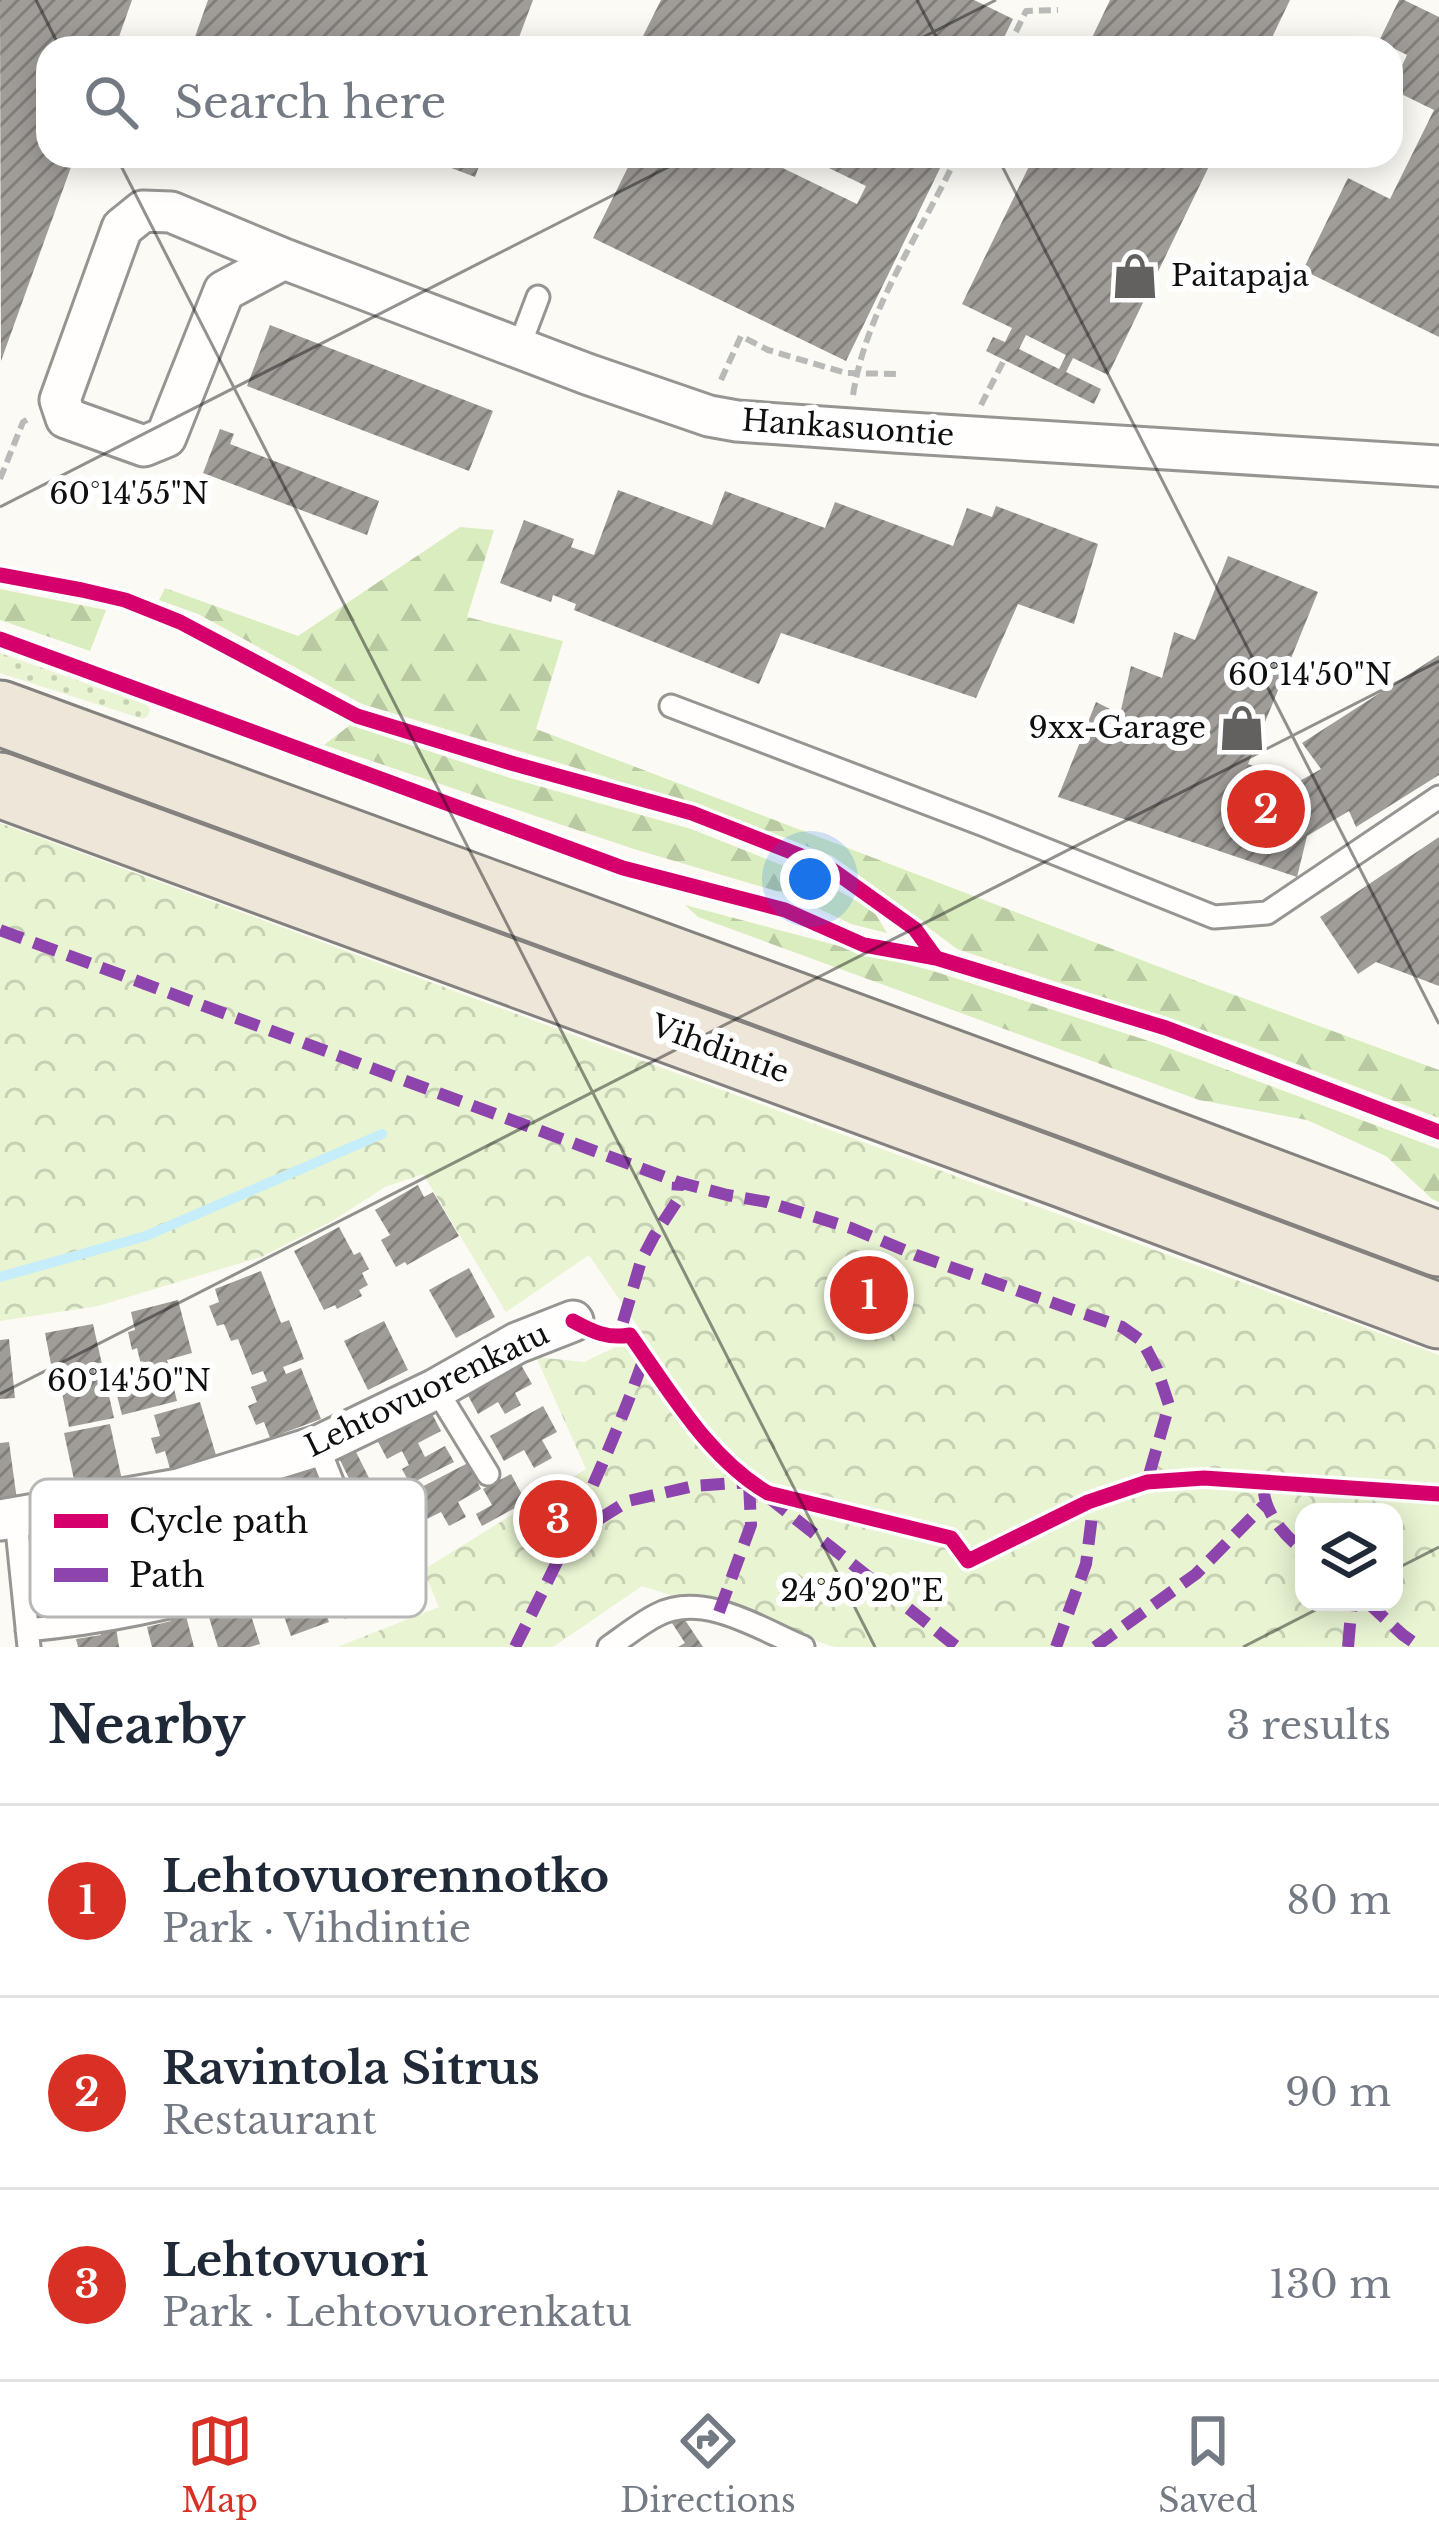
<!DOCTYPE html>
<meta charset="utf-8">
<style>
:root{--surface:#fff;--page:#f6f6f7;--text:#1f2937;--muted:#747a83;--line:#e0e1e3;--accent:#d93025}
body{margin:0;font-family:"Libre Baskerville",serif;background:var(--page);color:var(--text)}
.controls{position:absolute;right:36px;bottom:36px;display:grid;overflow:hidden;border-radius:24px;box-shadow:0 6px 30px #0003}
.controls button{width:108px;height:108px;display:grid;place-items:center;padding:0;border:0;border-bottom:3px solid var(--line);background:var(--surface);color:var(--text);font:60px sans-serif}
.you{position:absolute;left:810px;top:879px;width:42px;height:42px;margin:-30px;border:9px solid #fff;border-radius:50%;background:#1a73e8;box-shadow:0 0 0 18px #1a73e833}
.badge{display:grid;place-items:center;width:78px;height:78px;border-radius:50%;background:var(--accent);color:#fff;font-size:39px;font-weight:700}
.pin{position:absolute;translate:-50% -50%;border:6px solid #fff;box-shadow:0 3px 12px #0006}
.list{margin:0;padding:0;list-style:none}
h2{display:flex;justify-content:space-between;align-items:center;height:156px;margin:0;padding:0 48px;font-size:51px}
h2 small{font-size:39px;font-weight:400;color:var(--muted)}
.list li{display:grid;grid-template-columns:78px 1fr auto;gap:36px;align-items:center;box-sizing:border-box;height:192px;padding:0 48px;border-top:3px solid var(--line)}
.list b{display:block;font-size:45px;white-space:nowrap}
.list p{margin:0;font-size:39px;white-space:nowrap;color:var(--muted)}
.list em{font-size:39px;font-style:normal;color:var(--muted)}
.icon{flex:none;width:66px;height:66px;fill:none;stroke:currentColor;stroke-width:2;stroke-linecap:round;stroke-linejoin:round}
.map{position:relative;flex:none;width:1439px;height:1647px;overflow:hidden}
.search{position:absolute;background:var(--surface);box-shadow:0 6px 30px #0003;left:36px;right:36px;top:36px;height:132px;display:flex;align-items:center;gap:30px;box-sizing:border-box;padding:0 42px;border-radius:36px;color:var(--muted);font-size:45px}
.sheet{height:732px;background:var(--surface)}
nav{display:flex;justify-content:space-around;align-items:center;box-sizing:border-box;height:168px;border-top:3px solid var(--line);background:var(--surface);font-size:33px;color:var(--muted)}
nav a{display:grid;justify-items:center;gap:6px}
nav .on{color:var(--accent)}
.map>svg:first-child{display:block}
.grass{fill:url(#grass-dots)}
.forest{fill:url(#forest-firs)}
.park{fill:url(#park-crowns);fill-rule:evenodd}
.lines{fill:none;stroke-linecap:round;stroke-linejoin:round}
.stream{stroke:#c6edfa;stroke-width:10}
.building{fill:url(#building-hatch);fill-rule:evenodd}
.service-casing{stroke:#969592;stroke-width:27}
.minor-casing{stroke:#969592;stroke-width:45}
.primary-casing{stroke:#83827f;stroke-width:69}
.path{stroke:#b9b9b8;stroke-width:6;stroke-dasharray:12 6;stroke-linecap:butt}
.service{stroke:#fffefd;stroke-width:21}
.minor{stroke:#fffefd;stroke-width:39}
.primary{stroke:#eee6d9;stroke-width:63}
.quiet{stroke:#8e44ad;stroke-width:12;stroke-dasharray:24 12;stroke-linecap:butt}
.cycleway-casing{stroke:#fff;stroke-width:22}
.cycleway{stroke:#d6006c;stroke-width:15}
.ticks{fill:none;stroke:#0f0f0f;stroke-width:3;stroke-opacity:0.45}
.labels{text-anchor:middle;stroke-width:12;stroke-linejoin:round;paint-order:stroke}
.poi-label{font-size:30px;fill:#0f0f0f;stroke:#fff;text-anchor:start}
.street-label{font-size:30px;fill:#0f0f0f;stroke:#fff}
.key{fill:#fff;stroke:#b7b7b7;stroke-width:3}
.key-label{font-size:33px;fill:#0f0f0f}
.ticks-label{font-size:30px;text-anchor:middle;fill:#0f0f0f;stroke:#fff;stroke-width:12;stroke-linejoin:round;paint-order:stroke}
</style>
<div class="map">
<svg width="1439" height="1647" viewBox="0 0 1439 1647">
<defs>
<pattern id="grass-dots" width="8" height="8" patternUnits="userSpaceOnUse" patternTransform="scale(3)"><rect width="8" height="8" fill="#e8f4d2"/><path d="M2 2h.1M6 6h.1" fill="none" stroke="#c6d0b3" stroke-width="1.8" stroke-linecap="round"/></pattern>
<pattern id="forest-firs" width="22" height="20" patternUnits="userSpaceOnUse" patternTransform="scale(3)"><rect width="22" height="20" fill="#d9edbf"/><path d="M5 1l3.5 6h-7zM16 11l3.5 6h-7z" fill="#b9caa3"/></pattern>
<pattern id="park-crowns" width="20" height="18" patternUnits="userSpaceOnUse" patternTransform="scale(3)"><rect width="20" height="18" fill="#e8f4d2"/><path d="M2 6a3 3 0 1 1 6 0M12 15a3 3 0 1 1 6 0" fill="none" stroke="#c6d0b3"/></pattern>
<pattern id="building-hatch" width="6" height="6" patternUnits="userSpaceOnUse" patternTransform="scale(3)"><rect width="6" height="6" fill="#a09d99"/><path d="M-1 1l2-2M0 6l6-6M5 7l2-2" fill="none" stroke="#817e7b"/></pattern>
</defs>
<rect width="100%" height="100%" fill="#fcfaf4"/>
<path class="grass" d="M0,653L147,705L150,710L148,716L143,719L0,673Z"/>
<path class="forest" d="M460,527L494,530L467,617L563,641L536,729L1199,982L1439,1070V1118L1241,1043L957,949L845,865L785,838L606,777L362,704L198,614L159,600L165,588L298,636Z
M0,589L106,610L90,651L0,620Z
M350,725L510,778L691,829L819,880L873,910L887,933L851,924L793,896L634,849L324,745Z
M685,905L933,971L1158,1044L1439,1149V1202L1432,1199L1386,1156L1307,1120L1199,1100L698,917Z"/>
<path class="park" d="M0,823L1439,1355V1647H835L642,1586L553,1647H337L439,1607L423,1570L586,1469L536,1357L584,1362L643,1334L589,1255L506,1312L423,1174L385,1187L334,1220L261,1257L98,1306L0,1321ZM1304,1512H1394V1602H1304Z"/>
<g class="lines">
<path class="stream" d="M0,1277L146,1236L382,1134"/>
</g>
<path class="building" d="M0,0H132L115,48H48V156H75L1,361Z
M208,0H533L515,48H191Z
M661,0H974L1013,19L999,48H637Z
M1110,0H1290L1267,48H1087Z
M1399,0H1404L1439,17V337L1303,270L1348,178L1390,199L1434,110L1391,89L1407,55L1379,41Z
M420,156H483L475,177Z
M612,156H758L857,204L866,186L804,156H946L846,361L593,238L629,165Z
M1034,156H1214L1108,375L1073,358L1066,372L1101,389L1094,404L986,351L993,337L1005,342L1012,328L962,304ZM1026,335L1066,355L1059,369L1019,349Z
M270,325L493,411L469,471L247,386Z
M220,429L234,434L230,444L379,501L367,535L203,473Z
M618,490L712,525L725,491L825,528L835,502L953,546L967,508L992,517L996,506L1098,544L1074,624L1018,604L976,698L781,633L759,684L574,610L576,604L553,595L551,602L500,583L524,520L574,539L571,547L594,555Z
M1228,556L1318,592L1248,764L1296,783L1321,769L1302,743L1439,655V775L1356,827L1349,811L1307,836L1297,877L1058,797L1096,702L1120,714L1131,666L1162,678L1174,632L1195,640Z
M1439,837V986L1376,962L1358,974L1320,917Z
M418,1185L424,1197L433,1192L459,1236L407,1265L405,1262L396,1267L381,1240L390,1235L375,1210Z
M339,1227L354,1255L360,1252L369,1269L362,1273L368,1285L359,1290L362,1296L337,1309L335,1305L324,1310L294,1251Z
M469,1268L495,1317L456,1338L429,1290Z
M261,1271L281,1323L289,1320L304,1359L283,1367L286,1374L301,1368L321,1419L270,1438L264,1422L256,1425L248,1406L257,1402L251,1387L267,1381L263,1371L252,1375L238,1339L231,1341L224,1324L217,1326L209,1306L219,1302L215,1289Z
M178,1300L192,1353L167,1360L177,1401L122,1415L112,1376L142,1369L137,1348L132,1350L128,1332L135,1330L131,1312Z
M384,1321L408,1370L368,1390L344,1341Z
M93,1324L114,1418L69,1427L61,1388L56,1390L45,1333Z
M9,1339L15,1398L0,1399V1340Z
M516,1356L532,1384L515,1393L521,1405L505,1414L498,1402L478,1414L463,1386Z
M200,1402L216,1455L170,1469L165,1451L156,1454L151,1438L160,1436L154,1415Z
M428,1406L441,1431L418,1443L425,1457L445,1446L454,1462L410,1484L402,1469L409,1465L402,1451L387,1459L374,1434Z
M543,1406L557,1432L542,1440L552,1458L534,1468L524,1450L504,1461L490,1436Z
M110,1424L122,1480L76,1489L64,1433Z
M9,1442L17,1500L0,1502V1443Z
M354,1448L379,1498L363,1507L338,1456Z
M313,1460L333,1515L303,1526L297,1510L285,1515L279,1498L292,1494L284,1470Z
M468,1463L481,1489L458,1502L466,1517L449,1526L441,1512L425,1520L410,1493Z
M511,1474L526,1502L482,1526L476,1514L492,1505L483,1489Z
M398,1542L418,1587L345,1619L327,1579L344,1571L355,1595L368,1589L356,1561Z
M313,1575L329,1622L291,1636L276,1594L299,1586L298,1581Z
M245,1596L260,1644L250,1647H218L208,1614L231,1606L230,1601Z
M185,1612L194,1647H152L147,1627L171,1621L170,1615Z
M683,1617L703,1647H678L685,1643L672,1623Z
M116,1627L119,1647H78L76,1639L101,1635L100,1629Z"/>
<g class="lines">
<defs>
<path id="service" d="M519,347L538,297
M671,706L984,825L1214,917L1267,913L1439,797
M436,1389L488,1474
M16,1519L29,1647
M27,1630C140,1620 253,1589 358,1547L318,1446
M609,1647C625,1636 641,1623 657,1615C703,1591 760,1629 803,1647"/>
<path id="minor" d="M284,259L224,291L166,437L144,446L66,418L60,400L122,228L143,211L171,212L284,259L587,374L709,416L737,421L894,432L1439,466
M0,1520L179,1489L318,1446L436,1389L517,1343L573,1321"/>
<path id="primary" d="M0,713L1082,1110L1439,1244
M0,785L1066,1176L1439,1316"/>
</defs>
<use href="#service" class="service-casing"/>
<use href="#minor" class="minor-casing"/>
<use href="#primary" class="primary-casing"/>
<path class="path" d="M1008,48L1026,11L1058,10
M721,380L741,336L768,350L846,373L899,374
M853,395C866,310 921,233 957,156
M981,405L1004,360
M0,479L23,422L30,418"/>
<use href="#service" class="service"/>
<use href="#minor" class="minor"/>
<use href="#primary" class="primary"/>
<path class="quiet" d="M0,930L678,1182L727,1195L767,1202L851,1228L916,1255L1122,1327L1142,1341L1157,1369L1169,1405L1147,1482
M623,1322L641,1261L654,1236L677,1201L678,1182
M1264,1493C1267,1516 1286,1537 1304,1551
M569,1538L628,1501L694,1486L749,1482L957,1647
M1367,1602L1403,1635L1420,1647
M719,1612L751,1525L749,1482
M515,1647C563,1551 610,1456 645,1355
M1056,1647L1086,1564L1094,1500
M1095,1647L1196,1574L1265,1504
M1348,1647L1352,1602"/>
<defs>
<path id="cycleway" d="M0,575L82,590L125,600L180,622L357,716L511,763L692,813L827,866L915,929L936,958
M0,639L623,868L785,910L864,945L936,958L1166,1028L1439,1132
M573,1321C593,1332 608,1339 630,1335C670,1391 708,1458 768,1493L951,1538L968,1561L1088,1502L1147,1482L1204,1478L1439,1494"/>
</defs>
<use href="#cycleway" class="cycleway-casing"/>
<use href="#cycleway" class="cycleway"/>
</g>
<path class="ticks" d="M36,0L60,48M917,0L942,48M902,48L996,0M116,156L875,1647M997,156L1439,1024M0,507L690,156M0,1394L1439,661M1394,1570L1439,1547M1243,1647L1331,1602"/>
<defs>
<symbol id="shop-bare" viewBox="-9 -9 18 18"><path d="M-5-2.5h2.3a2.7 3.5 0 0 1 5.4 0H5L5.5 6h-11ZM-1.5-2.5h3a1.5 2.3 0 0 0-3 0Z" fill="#62615f" stroke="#fff" stroke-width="2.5" paint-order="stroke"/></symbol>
</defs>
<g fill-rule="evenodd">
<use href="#shop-bare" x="1102" y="243" width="66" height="66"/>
<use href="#shop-bare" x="1209" y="695" width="66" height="66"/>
</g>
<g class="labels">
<g class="poi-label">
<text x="1171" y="286">Paitapaja</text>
<text x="1206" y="738" text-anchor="end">9xx-Garage</text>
</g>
<g class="street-label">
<text transform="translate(848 428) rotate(4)" y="10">Hankasuontie</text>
<text transform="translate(720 1049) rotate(20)" y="10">Vihdintie</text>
<text transform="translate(427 1390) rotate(-26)" y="10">Lehtovuorenkatu</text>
</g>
</g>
<rect x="30" y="1479" width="396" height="138" rx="18" class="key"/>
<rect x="54" y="1514" width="54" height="14" fill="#d6006c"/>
<rect x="54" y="1568" width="54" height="14" fill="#8e44ad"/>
<g class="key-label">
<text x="129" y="1533">Cycle path</text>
<text x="129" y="1587">Path</text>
</g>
<g class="ticks-label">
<text x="129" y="504">60°14'55"N</text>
<text x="1310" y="685">60°14'50"N</text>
<text x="129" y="1391">60°14'50"N</text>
<text x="862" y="1601">24°50'20"E</text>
</g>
</svg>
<div class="controls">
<button><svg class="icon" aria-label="layers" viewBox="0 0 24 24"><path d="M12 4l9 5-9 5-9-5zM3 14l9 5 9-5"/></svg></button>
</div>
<div class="you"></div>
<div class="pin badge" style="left:869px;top:1295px">1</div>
<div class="pin badge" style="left:1266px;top:809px">2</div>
<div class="pin badge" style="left:558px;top:1519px">3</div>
<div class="search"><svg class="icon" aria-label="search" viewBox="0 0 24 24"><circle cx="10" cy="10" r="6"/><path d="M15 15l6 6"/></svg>Search here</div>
</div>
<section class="sheet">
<h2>Nearby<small>3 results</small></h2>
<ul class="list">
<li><span class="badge">1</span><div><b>Lehtovuorennotko</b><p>Park · Vihdintie</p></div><em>80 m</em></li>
<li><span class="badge">2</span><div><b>Ravintola Sitrus</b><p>Restaurant</p></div><em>90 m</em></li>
<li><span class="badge">3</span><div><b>Lehtovuori</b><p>Park · Lehtovuorenkatu</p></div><em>130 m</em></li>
</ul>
</section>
<nav>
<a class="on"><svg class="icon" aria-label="map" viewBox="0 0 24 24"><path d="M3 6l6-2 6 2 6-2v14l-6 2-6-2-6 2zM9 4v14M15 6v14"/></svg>Map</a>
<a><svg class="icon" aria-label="directions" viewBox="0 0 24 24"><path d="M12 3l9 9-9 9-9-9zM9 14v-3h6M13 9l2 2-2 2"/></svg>Directions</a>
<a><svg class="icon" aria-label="saved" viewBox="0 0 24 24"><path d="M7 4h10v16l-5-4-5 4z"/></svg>Saved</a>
</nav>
